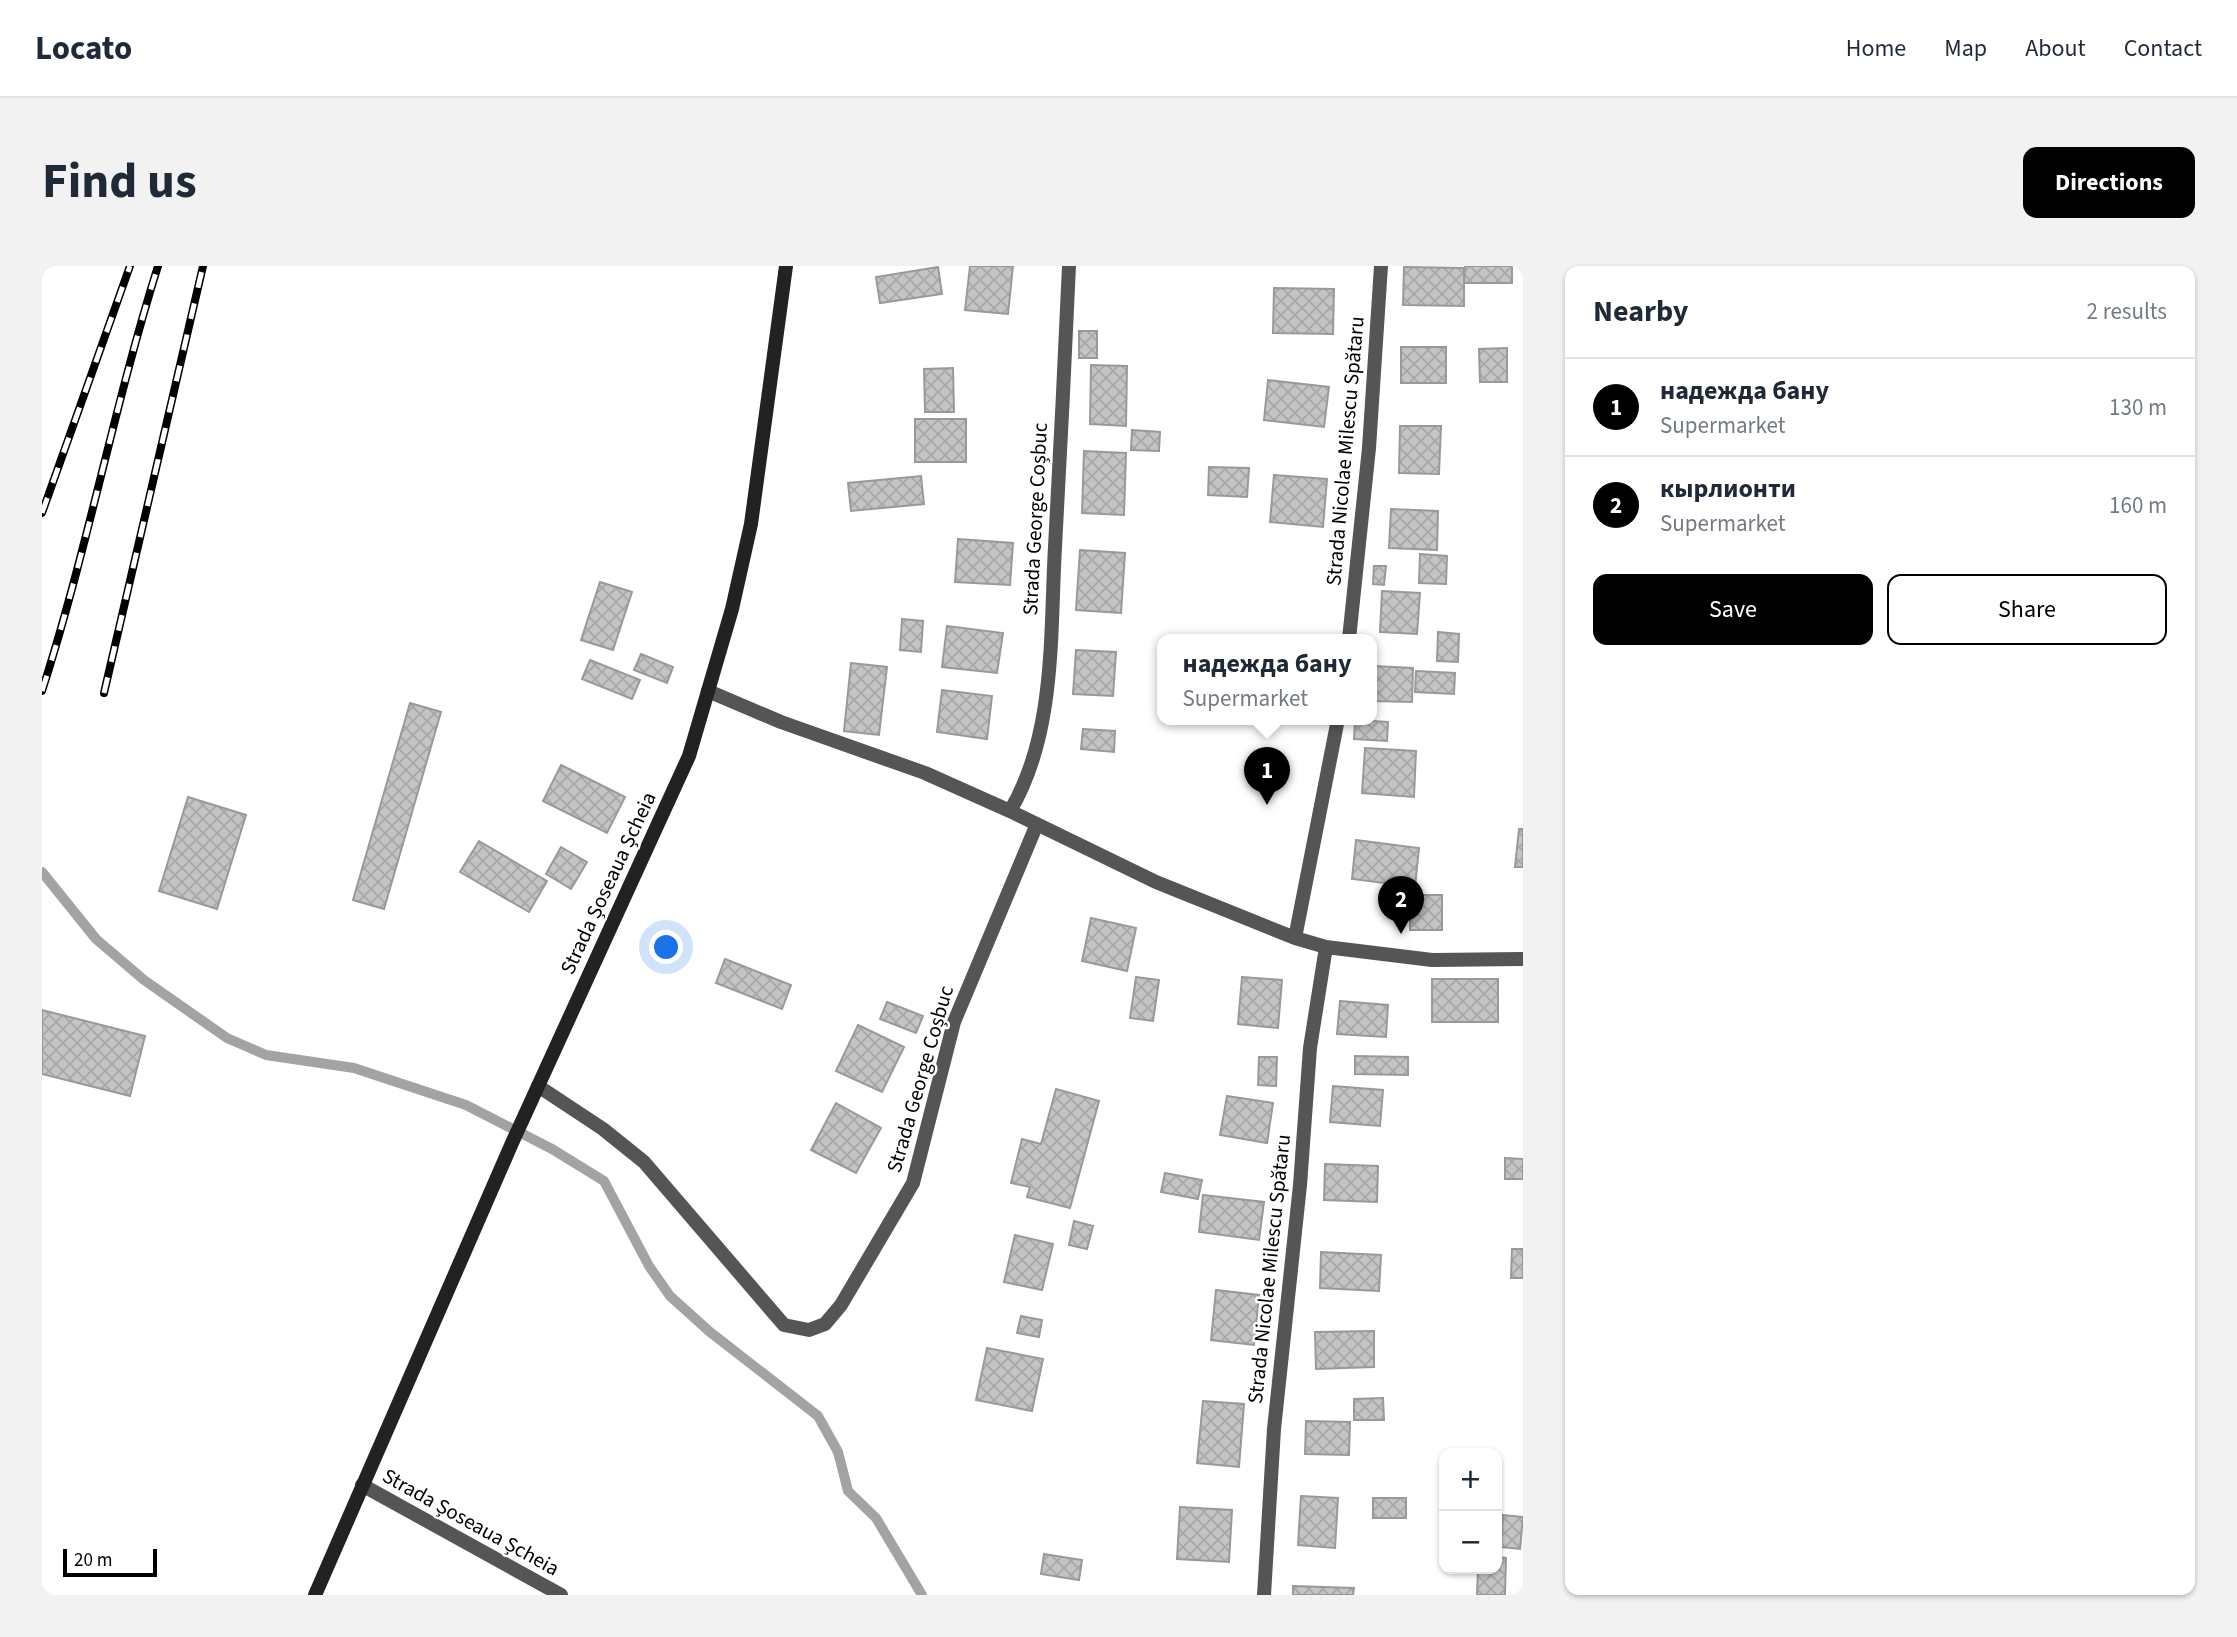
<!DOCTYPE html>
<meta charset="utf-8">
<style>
:root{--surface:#fff;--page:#f2f2f3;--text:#1f2937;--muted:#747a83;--line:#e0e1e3;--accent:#000}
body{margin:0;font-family:"Source Sans 3",sans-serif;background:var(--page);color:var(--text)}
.controls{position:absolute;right:21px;bottom:21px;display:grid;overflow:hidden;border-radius:14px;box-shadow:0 2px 5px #0004}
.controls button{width:63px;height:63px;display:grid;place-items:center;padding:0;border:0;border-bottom:2px solid var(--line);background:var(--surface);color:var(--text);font:35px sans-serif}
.scale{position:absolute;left:21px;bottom:18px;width:94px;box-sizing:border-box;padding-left:7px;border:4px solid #000;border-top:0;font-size:19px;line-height:24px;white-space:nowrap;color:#000;-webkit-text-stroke:5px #fff;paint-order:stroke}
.you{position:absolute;left:625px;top:682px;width:24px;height:24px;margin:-18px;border:5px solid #fff;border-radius:50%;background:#1a73e8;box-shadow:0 0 0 10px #1a73e833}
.badge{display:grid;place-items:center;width:46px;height:46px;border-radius:50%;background:var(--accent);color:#fff;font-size:23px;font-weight:700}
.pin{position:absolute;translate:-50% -58px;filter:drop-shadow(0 2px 4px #0008)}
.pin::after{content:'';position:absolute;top:37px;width:24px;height:21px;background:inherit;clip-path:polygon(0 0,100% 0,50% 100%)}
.popup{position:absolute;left:1115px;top:368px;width:220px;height:91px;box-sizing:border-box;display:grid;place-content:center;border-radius:14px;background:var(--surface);filter:drop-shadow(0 2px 5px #0005);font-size:23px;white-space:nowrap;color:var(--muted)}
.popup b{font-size:26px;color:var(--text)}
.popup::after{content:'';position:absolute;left:50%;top:100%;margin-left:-14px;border:14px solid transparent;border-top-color:var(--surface)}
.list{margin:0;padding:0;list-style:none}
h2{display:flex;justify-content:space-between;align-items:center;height:91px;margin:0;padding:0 28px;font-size:30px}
h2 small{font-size:23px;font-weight:400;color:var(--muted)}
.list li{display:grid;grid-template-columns:46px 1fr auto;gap:21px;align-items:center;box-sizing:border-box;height:98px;padding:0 28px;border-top:2px solid var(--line)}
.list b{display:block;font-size:26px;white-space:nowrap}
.list p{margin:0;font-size:23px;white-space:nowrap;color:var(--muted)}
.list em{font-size:23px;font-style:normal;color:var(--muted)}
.actions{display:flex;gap:14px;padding:21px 28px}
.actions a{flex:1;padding:16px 0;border:2px solid var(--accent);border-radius:14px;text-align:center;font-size:24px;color:var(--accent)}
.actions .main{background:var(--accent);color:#fff}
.map{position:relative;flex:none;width:1481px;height:1329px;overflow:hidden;border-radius:14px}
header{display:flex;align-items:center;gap:42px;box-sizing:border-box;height:98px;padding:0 35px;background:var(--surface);border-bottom:2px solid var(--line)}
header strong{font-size:33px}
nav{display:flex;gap:38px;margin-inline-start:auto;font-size:24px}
.intro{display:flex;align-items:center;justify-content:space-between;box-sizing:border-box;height:168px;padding:0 42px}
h1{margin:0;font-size:49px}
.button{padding:18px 32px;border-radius:14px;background:var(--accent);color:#fff;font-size:24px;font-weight:700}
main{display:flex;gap:42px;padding:0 42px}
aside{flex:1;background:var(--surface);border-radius:14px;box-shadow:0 2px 5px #0004}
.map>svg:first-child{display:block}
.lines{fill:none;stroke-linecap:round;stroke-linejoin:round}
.stream{stroke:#a3a3a3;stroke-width:10}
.building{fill:url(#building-cross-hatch);stroke:#999;stroke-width:2}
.street{stroke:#555;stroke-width:14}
.secondary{stroke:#222;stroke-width:14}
.rail-casing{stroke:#000;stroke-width:8}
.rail{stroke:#fff;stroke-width:5;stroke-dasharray:16;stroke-linecap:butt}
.labels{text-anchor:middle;stroke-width:5;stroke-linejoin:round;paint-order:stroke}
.street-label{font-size:21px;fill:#000;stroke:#fff}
</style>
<header>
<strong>Locato</strong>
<nav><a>Home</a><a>Map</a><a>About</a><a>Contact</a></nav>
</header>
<div class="intro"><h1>Find us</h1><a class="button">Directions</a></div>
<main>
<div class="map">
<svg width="1481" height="1329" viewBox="0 0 1481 1329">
<defs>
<pattern id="building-cross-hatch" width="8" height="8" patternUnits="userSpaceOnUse" patternTransform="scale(1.75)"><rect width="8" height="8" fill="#c4c4c4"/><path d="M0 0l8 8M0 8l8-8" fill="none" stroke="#a7a7a7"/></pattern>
</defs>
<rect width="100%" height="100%" fill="#fff"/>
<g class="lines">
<path class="stream" d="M0,606L54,673L102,714L185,772L224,789L312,802L424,839L510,883L562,915L607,1000L628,1030L668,1066L776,1150L796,1186L806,1225L834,1252L880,1329"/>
</g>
<path class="building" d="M928,0H971L966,48L923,44Z
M1423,0H1470V17H1422Z
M896,1L900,28L838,37L834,11Z
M1362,1L1422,2V40L1361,39Z
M1232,22L1292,23L1291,68L1231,67Z
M1037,65H1055V92H1037Z
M1359,81H1404V117H1359Z
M1465,82V116H1438L1437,83Z
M1049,99L1085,100L1084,160L1048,158Z
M911,102L912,146H883L882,103Z
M1226,114L1287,121L1282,161L1222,154Z
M873,153H924V196H873Z
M1358,160H1399L1397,208L1357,207Z
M1090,164L1118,166L1117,185L1089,184Z
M1042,185L1084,187L1082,249L1040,247Z
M1167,201L1207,202L1205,231L1166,229Z
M1232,209L1285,213L1281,261L1228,256Z
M879,210L882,238L809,245L806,217Z
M1349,243L1396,245L1395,284L1347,282Z
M916,273L971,277L968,319L913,316Z
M1038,284L1083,287L1079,347L1034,344Z
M1378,288L1405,290L1404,318L1377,317Z
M1332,300H1344L1342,319L1331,318Z
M558,316L590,326L571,384L539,374Z
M1340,325L1378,327L1375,368L1338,366Z
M860,353L881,355L879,386L858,384Z
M905,360L961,367L955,407L900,401Z
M1396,366L1417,368L1416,396L1395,395Z
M1034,384L1074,386L1071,430L1031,428Z
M599,388L631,401L625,417L592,404Z
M548,394L598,414L590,433L540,413Z
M809,397L845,401L837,469L802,465Z
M1332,400L1371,402L1370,436L1331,435Z
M1374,405L1413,407L1412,428L1373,426Z
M900,424L950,430L945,473L895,466Z
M368,437L399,446L342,643L311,634Z
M1313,454L1346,456L1345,475L1312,473Z
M1041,463L1073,465L1072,486L1039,483Z
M1323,482L1374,485L1372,531L1320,527Z
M519,499L583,531L565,567L501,535Z
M146,531L204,549L175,643L117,625Z
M1477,563H1481V601H1473Z
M1314,574L1377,582L1373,621L1310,613Z
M437,575L505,615L487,646L418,606Z
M519,581L545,596L529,623L504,608Z
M1368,629H1400V664H1368Z
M1049,652L1094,662L1085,705L1040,695Z
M683,693L749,719L740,743L674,717Z
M1094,711L1117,714L1111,755L1088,752Z
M1200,711L1240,714L1236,762L1196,758Z
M1390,713H1456V756H1390Z
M1298,735L1346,739L1344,771L1295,768Z
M845,736L881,750L874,767L838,753Z
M0,744L103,770L88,830L0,808Z
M816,759L862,781L840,826L794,805Z
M1313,790L1366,791V809L1313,808Z
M1217,791H1235L1234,820L1216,819Z
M1291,820L1341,824L1338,860L1288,856Z
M1014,823L1057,835L1028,942L985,931L988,921L969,917L980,873L999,878Z
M1185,830L1231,837L1225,877L1178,869Z
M794,837L839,862L814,907L769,884Z
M1463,892L1481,893V913H1463Z
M1283,898L1336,900L1335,936L1282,934Z
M1123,907L1160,914L1156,933L1119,926Z
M1161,929L1222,936L1217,974L1157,966Z
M1032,955L1051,960L1045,983L1027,979Z
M973,969L1011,978L1000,1024L962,1016Z
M1470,983H1481V1012H1469Z
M1279,986L1339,989L1337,1025L1278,1022Z
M1174,1024L1217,1029L1212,1079L1169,1074Z
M979,1050L1000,1054L997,1071L975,1067Z
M1332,1065V1101L1274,1103L1273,1066Z
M945,1082L1001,1093L990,1145L934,1134Z
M1341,1132L1342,1154H1312V1133Z
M1161,1135L1202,1138L1197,1201L1155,1197Z
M1264,1155L1308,1156L1307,1189L1263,1188Z
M1259,1230L1296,1232L1293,1282L1256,1279Z
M1331,1232H1364V1252H1331Z
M1138,1241L1190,1244L1187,1296L1135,1293Z
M1461,1249L1481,1251L1478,1283L1459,1281Z
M1002,1288L1040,1294L1037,1314L999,1308Z
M1455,1291L1464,1292L1463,1329H1435L1436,1303H1455Z
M1251,1320L1312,1322L1311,1329H1251Z"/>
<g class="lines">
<path class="street" d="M1307,373L1327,182L1339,0
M666,425L739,456L883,507L968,545L1114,616L1253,672L1284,681L1390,694L1481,693
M968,545C1014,468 1008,367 1013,281C1018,187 1023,94 1027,0
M1253,672L1296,453
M496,820L561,863L602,896L742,1059L767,1064L783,1058L799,1039L871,917L912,756L995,558
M320,1219L519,1329
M1222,1329L1232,1163L1258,919L1268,782L1284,681"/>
<path class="secondary" d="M273,1329L470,877L647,490L690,343L709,258L744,0"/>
<defs>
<path id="rail" d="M0,247L88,0
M0,425C45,285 72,140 116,0
M62,427L161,0"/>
</defs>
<use href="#rail" class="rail-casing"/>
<use href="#rail" class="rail"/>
</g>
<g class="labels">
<g class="street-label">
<text transform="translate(1303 185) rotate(-85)" y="7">Strada Nicolae Milescu Spătaru</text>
<text transform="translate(993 253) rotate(-87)" y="7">Strada George Coșbuc</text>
<text transform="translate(566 617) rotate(-65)" y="7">Strada Șoseaua Șcheia</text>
<text transform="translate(878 813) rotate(-74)" y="7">Strada George Coșbuc</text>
<text transform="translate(1227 1003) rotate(-84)" y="7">Strada Nicolae Milescu Spătaru</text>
<text transform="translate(429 1256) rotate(29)" y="7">Strada Șoseaua Șcheia</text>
</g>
</g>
</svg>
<div class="controls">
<button>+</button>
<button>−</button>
</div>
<div class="scale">20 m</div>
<div class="you"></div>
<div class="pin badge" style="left:1225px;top:539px">1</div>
<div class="popup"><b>надежда бану</b>Supermarket</div>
<div class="pin badge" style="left:1359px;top:668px">2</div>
</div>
<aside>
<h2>Nearby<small>2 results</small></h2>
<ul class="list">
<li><span class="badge">1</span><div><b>надежда бану</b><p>Supermarket</p></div><em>130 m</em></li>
<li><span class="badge">2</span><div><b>кырлионти</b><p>Supermarket</p></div><em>160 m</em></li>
</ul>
<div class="actions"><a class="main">Save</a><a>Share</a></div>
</aside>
</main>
